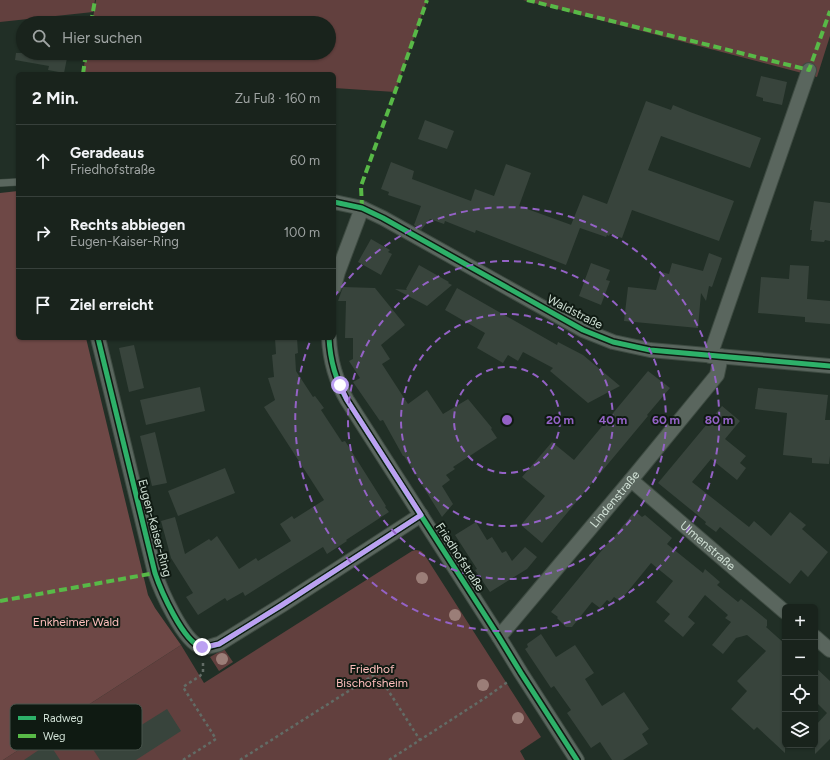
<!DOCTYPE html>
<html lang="de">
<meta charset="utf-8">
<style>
:root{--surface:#19231c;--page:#262f29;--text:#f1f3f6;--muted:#9fa4a3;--line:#37403b}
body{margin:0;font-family:Figtree,sans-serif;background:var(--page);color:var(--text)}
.controls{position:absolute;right:12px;bottom:12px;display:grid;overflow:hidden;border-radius:6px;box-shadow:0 1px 3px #0004}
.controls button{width:36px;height:36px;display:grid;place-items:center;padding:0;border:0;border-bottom:1px solid var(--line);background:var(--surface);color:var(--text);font:20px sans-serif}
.stop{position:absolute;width:12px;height:12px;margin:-9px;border:3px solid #bca0f2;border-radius:50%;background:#fff}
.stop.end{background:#bca0f2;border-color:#fff;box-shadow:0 1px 4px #0008}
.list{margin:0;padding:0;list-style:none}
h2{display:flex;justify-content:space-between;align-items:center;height:52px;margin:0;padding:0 16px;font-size:17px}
h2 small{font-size:13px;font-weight:400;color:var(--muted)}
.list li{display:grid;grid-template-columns:26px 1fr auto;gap:12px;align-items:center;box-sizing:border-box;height:72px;padding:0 16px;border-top:1px solid var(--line)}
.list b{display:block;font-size:15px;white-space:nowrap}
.list p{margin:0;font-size:13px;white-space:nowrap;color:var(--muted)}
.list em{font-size:13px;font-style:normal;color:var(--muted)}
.icon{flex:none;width:22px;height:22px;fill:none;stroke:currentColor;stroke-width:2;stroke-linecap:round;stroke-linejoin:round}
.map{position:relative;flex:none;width:830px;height:760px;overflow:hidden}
.search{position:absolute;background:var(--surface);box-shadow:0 1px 3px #0004;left:16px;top:16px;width:320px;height:44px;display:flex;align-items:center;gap:10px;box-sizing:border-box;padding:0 14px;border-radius:22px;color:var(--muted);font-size:15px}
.panel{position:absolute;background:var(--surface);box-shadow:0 1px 3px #0004;left:16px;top:72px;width:320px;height:268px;border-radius:6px}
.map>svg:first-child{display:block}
.green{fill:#62403e}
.forest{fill:#6e4846}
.building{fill:#38443c}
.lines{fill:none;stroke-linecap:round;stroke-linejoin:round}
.lane-casing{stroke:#3e4b42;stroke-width:8}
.street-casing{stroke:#3e4b42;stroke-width:16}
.path{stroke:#626c66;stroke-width:2.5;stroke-dasharray:3 3;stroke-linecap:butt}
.lane{stroke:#5a665e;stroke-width:7}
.street{stroke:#5a665e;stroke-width:14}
.quiet{stroke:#58b947;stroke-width:4;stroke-dasharray:8 4;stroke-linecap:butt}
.cycleway-casing{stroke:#0f1a12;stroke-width:8}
.cycleway{stroke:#2db169;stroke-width:5}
.tree{fill:#9b7e78}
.route{stroke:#bca0f2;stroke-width:5}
.ring{fill:none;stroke:#9462c6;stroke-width:2;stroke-dasharray:7 5}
.labels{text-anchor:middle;stroke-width:4;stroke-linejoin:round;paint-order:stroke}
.street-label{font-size:12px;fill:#d0e0d5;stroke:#0f1a12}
.park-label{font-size:12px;fill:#febebc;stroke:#0f1a12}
.key{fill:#0f1a12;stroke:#49554c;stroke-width:1}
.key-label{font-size:11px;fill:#d0e0d5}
.centre{fill:#9462c6;stroke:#0f1a12;stroke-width:2}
.ring-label{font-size:12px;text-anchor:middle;font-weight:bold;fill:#9462c6;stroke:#0f1a12;stroke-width:4;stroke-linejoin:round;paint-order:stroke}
</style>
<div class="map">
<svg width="830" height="760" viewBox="0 0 830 760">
<rect width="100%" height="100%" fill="#212f26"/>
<path class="green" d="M0,0H95L93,12L0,22Z
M96,0H427L395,92L334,88V74H97L83,73L86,53H329V23H92Z
M523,0H830V36L817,77Z
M416,550L421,551L424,554L541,737L520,751L525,760H3L181,645L204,683L412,551Z
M224,649L233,662L219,671L210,657Z"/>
<path class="forest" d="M18,191V338H86L148,595L155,608L181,645L3,760H0V193Z"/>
<path class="building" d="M16,53H68L64,73L48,70L49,66L15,60Z
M761,76L787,82L782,105L763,101V98L756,96Z
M646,101L671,110L673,105L690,112L761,138L750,168L661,136L648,170L734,201L719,241L632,210L622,238L610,234L609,236L607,235L606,237L580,228L566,265L476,230L475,233L445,221L444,224L430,219L421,230L414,225L421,206L388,195L389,192L381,189L391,162L414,171L412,179L471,201L475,189L494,196L506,164L531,173L519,206L577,227L571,225L583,195L607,204Z
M425,120L454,131L447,149L418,139Z
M814,201L830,203V241L825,240L824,242L811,241L812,230H810V229Z
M371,239L390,250L388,252L392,254L381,275L358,262Z
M709,253L722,258L712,287L709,286L706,301L701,293L698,328L624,321L628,287L656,290L661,272L669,274L672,263L703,271Z
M591,263L610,270L606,280L610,281L601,305L579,296Z
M419,265L449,282L448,283L452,285L427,306L395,289L407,290L406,289Z
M790,265L809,266L807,299L830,301V324L805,322V317L758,313L761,277L789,279Z
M343,287L375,288L405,325L381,345L390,359L382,364L408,404L427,390L443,414L468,399L492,428L491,429L497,438L453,467L455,469L446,475L450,480L442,486L453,504L442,517L404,456H403L383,420L380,421L353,382L360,378L349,361L353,359V338H345L346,301H338Z
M457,288L557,345L558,342L583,355L620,386L588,403L550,371L553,368L523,352L518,361L508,355L503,363L477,348L485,333L445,310Z
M275,338H297L298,353L295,354L296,371L313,397L315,396L324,408L321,410L342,442L345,441L386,506L385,507L389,512L346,540L347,541L327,554L323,547L245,596L243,592L227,601L225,598L198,615L186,597L193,593L171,558L161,521L175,517L185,554L209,539L211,541L217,536L239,569L256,558L258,561L291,541L280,524L292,516L294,519L324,500L264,407L275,400L268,378L274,377L272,355L276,354Z
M134,345L144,388L129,392L119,348Z
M648,371L670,388L647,415L648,416L542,543L521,525L545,496L522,477L552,442L574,460Z
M200,387L205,411L146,425L140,400Z
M758,388L828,395L825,420H830V456L829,464L812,463V458L783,455L787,413L755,409Z
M722,406L740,421L725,439L746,456L740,463L746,468L737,480L711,459L692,482L749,527L754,521L771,536L790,512L806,525L802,529L828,552L808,577L801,570L790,584L720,527L716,532L705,524L706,522L658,483Z
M155,432L167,483L152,486L140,436Z
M225,468L235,493L178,516L168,491Z
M635,511L642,517L645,515L672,538L667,544L703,573L705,569L720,582L717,585L738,602L741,599L767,620V626L766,627L785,644V753L757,727L754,730L731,709L747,691L737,681L766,651L747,635L736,638L723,654L712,645L731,622L725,618L728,615L705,595L688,617L695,623L683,637L664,621L670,614L656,602L673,581L651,563L620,601L614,597L610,602L607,600L600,608L592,602L572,627H566L557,618L558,617L551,612L612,538H613Z
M476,522L487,540L492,537L502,553L506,551L512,561L525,547L537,557L527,569L490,592L475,570L477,569L455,535Z
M541,634L556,657L575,645L594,673L585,679L602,706L624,692L649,729L642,734L648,744L623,760H612L600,742L591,748L567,713L571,710L554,686L551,688L525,649L528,647L527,644Z
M815,667L830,681V739L815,754V726L827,713L815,701Z
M108,705L127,734L167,709L181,731L136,760H100L77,725Z
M49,743L60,760H24Z"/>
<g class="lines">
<defs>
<path id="lane" d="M0,183L18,182"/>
<g id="street">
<path d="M334,202L362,208L383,218L583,330L613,342L650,350L830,366"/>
<path d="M334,287L338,272L362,208"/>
<path d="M98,338L155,573C161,591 183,641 201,647C206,649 213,645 219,644L282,605L421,515"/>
<path d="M329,338C330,359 336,381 347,400L499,637L521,673L577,760"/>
<path d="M710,356L809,70"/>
<path id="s1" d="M631,480L785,612"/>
<path id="s2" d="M499,637L631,480L717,375L721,356"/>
<path d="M815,637L830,650"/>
</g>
</defs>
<use href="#lane" class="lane-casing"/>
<use href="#street" class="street-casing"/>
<path class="path" d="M183,760L216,739L183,687L200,676L203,672V663
M240,760L377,673L420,740
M389,760L485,698L509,681"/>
<use href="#lane" class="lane"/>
<use href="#street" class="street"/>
<path class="quiet" d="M527,0L809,70L830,11
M91,23L95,0
M83,74L86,53
M362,208L361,186L395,92L427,0
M0,601L155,573"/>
<defs>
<path id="cycleway" d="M334,202L362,208L383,218L583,330L613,342L650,350L830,366
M98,338L155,573C161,591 183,641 201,647C206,649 213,645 219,644L282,605L421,515
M329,338C330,359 336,381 347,400L499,637L521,673L577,760"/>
</defs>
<use href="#cycleway" class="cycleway-casing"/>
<use href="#cycleway" class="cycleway"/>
</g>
<g class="tree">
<circle cx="422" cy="578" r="6"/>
<circle cx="455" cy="615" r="6"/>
<circle cx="222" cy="659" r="6"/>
<circle cx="483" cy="685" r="6"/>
<circle cx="518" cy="718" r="6"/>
</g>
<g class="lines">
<path class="route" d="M202,647L210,646L219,644L282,605L421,515L347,400L340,385"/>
</g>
<g class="ring">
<circle cx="507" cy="420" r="53"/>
<circle cx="507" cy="420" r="106"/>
<circle cx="507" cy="420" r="159"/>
<path d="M334 297A212 212 0 1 1 311 339"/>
</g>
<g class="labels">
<g class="street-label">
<text transform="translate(575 312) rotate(27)" y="4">Waldstraße</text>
<text dy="4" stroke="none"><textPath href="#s2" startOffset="180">Lindenstraße</textPath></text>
<text transform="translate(155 528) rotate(75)" y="4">Eugen-Kaiser-Ring</text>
<text dy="4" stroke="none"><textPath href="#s1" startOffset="101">Ulmenstraße</textPath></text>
<text transform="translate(460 557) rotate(57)" y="4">Friedhofstraße</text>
</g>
<g class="park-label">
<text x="76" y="626">Enkheimer Wald</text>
<text x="372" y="673">Friedhof<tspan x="372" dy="14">Bischofsheim</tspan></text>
</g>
</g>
<rect x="10" y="704" width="132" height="46" rx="6" class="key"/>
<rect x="18" y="716" width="18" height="4" fill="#2db169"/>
<rect x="18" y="734" width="18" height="4" fill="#58b947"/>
<g class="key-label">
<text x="43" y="722">Radweg</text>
<text x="43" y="740">Weg</text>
</g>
<circle cx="507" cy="420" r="6" class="centre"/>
<g class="ring-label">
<text x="560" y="424">20 m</text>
<text x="613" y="424">40 m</text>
<text x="666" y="424">60 m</text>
<text x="719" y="424">80 m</text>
</g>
</svg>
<div class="controls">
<button>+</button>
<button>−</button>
<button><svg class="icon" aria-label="locate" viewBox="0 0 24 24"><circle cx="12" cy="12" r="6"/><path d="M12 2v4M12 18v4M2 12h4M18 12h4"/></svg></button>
<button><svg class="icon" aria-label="layers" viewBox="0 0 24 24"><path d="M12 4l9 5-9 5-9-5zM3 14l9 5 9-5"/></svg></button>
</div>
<div class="stop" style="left:340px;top:385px"></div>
<div class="stop end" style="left:202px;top:647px"></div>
<div class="search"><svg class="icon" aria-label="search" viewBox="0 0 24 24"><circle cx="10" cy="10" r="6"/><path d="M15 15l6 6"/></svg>Hier suchen</div>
<section class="panel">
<h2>2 Min.<small>Zu Fuß · 160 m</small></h2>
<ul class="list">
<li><svg class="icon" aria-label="ahead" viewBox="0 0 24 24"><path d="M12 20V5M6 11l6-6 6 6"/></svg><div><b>Geradeaus</b><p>Friedhofstraße</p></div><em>60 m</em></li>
<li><svg class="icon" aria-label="right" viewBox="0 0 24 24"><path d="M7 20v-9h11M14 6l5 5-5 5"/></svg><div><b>Rechts abbiegen</b><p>Eugen-Kaiser-Ring</p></div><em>100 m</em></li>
<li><svg class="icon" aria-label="arrive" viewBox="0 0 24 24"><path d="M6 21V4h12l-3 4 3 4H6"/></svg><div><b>Ziel erreicht</b></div></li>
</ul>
</section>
</div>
